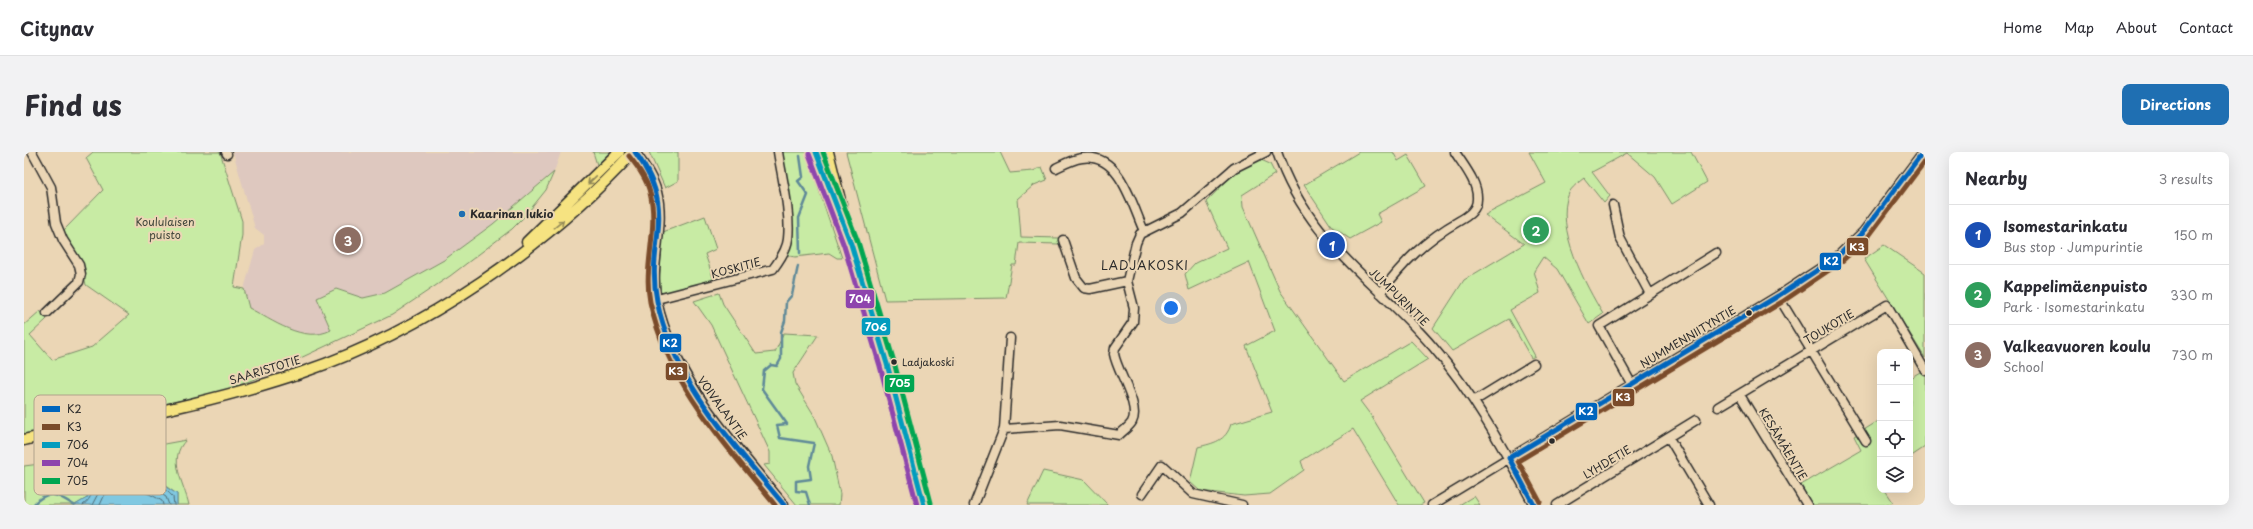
<!DOCTYPE html>
<meta charset="utf-8">
<style>
:root{--surface:#fff;--page:#f2f2f3;--text:#2b2b33;--muted:#7c7c81;--line:#e1e1e2;--accent:#1f6fb2}
body{margin:0;font-family:"Playpen Sans",sans-serif;background:var(--page);color:var(--text)}
.controls{position:absolute;right:12px;bottom:12px;display:grid;overflow:hidden;border-radius:8px;box-shadow:0 4px 16px #0002}
.controls button{width:36px;height:36px;display:grid;place-items:center;padding:0;border:0;border-bottom:1px solid var(--line);background:var(--surface);color:var(--text);font:20px sans-serif}
.you{position:absolute;left:1147px;top:156px;width:14px;height:14px;margin:-10px;border:3px solid #fff;border-radius:50%;background:#1a73e8;box-shadow:0 0 0 6px #1a73e833}
.badge{display:grid;place-items:center;width:26px;height:26px;border-radius:50%;background:var(--accent);color:#fff;font-size:13px;font-weight:700}
.pin{position:absolute;translate:-50% -50%;border:2px solid #fff;box-shadow:0 1px 4px #0006}
.list{margin:0;padding:0;list-style:none}
h2{display:flex;justify-content:space-between;align-items:center;height:52px;margin:0;padding:0 16px;font-size:17px}
h2 small{font-size:13px;font-weight:400;color:var(--muted)}
.list li{display:grid;grid-template-columns:26px 1fr auto;gap:12px;align-items:center;box-sizing:border-box;height:60px;padding:0 16px;border-top:1px solid var(--line)}
.list b{display:block;font-size:15px;white-space:nowrap}
.list p{margin:0;font-size:13px;white-space:nowrap;color:var(--muted)}
.list em{font-size:13px;font-style:normal;color:var(--muted)}
.icon{flex:none;width:22px;height:22px;fill:none;stroke:currentColor;stroke-width:2;stroke-linecap:round;stroke-linejoin:round}
.map{position:relative;flex:none;width:1901px;height:353px;overflow:hidden;border-radius:8px}
header{display:flex;align-items:center;gap:24px;box-sizing:border-box;height:56px;padding:0 20px;background:var(--surface);border-bottom:1px solid var(--line)}
header strong{font-size:19px}
nav{display:flex;gap:22px;margin-inline-start:auto;font-size:14px}
.intro{display:flex;align-items:center;justify-content:space-between;box-sizing:border-box;height:96px;padding:0 24px}
h1{margin:0;font-size:28px}
.button{padding:10px 18px;border-radius:8px;background:var(--accent);color:#fff;font-size:14px;font-weight:700}
main{display:flex;gap:24px;padding:0 24px}
aside{flex:1;background:var(--surface);border-radius:8px;box-shadow:0 4px 16px #0002}
.map>svg:first-child{display:block}
.built{fill:#dec8bf}
.green{fill:#c8eba4;stroke:#7a8b68}
.water{fill:#80c8e1;stroke:#5e8998}
.lines{fill:none;stroke-linecap:round;stroke-linejoin:round}
.shore{stroke:#4d6a74;stroke-width:1}
.stream{stroke:#5e8998;stroke-width:2.5}
.minor-casing{stroke:#2b2b2b;stroke-width:11}
.major-casing{stroke:#2b2b2b;stroke-width:13}
.minor{stroke:#ebd6b5;stroke-width:8}
.major{stroke:#f6e381;stroke-width:10}
.bus-1-casing{stroke:#ebd6b5;stroke-width:8}
.bus-2-casing{stroke:#ebd6b5;stroke-width:8}
.bus-3-casing{stroke:#ebd6b5;stroke-width:8}
.bus-4-casing{stroke:#ebd6b5;stroke-width:8}
.bus-5-casing{stroke:#ebd6b5;stroke-width:8}
.bus-1{stroke:#0065bd;stroke-width:5}
.bus-2{stroke:#7a4b2a;stroke-width:5}
.bus-3{stroke:#049cbe;stroke-width:5}
.bus-4{stroke:#8e44ad;stroke-width:5}
.bus-5{stroke:#00a651;stroke-width:5}
.oneway{stroke:#908756}
.poi-dot{fill:#1f6fb2;stroke:#ebd6b5;stroke-width:1.5}
.bus-dot{fill:#2b2b2b;stroke:#ebd6b5;stroke-width:1.5}
.labels{text-anchor:middle;stroke-width:4;stroke-linejoin:round;paint-order:stroke}
.bus-label{font-size:10px;fill:#2b2b2b;stroke:#ebd6b5;text-anchor:start}
.poi-label{font-size:11px;font-weight:bold;fill:#2b2b2b;stroke:#ebd6b5;text-anchor:start}
.park-label{font-size:11px;fill:#43483d;stroke:#ebd6b5}
.street-label{font-size:11px;fill:#2b2b2b;stroke:#ebd6b5}
.neighbourhood-label{font-size:12px;letter-spacing:1px;fill:#2b2b2b;stroke:#ebd6b5}
.key{fill:#ebd6b5;stroke:#b1a38c;stroke-width:1}
.key-label{font-size:11px;fill:#2b2b2b}
.line-badge{stroke:#ebd6b5;stroke-width:1.5}
.badge-label{font-size:11px;text-anchor:middle;font-weight:bold;fill:#fff}
</style>
<header>
<strong>Citynav</strong>
<nav><a>Home</a><a>Map</a><a>About</a><a>Contact</a></nav>
</header>
<div class="intro"><h1>Find us</h1><a class="button">Directions</a></div>
<main>
<div class="map">
<svg width="1901" height="353" viewBox="0 0 1901 353">
<rect width="100%" height="100%" fill="#ebd6b5"/>
<filter id="ink" filterUnits="userSpaceOnUse"><feTurbulence type="fractalNoise" baseFrequency=".025" numOctaves="2"/><feDisplacementMap in="SourceGraphic" scale="8" xChannelSelector="R" yChannelSelector="G"/><feConvolveMatrix kernelMatrix="1 2 1 2 8 2 1 2 1" color-interpolation-filters="sRGB"/></filter>
<g filter="url(#ink)">
<path class="built" d="M209,0H537L530,20L469,72L420,108L361,141L339,146L312,137L293,146L307,178L298,183L268,179L225,156L220,137L231,98L240,92V83L231,76Z"/>
<path class="green" d="M69,0H196L218,69V83L210,135L220,137L225,156C248,168 280,192 307,178L293,146L312,137L339,146L361,141L420,108L469,72L530,20L522,38L501,64L488,77L426,124L368,163L236,225L202,238L0,285V173L16,159L23,167L6,183L28,208L68,195L105,163L62,133C59,113 44,98 40,78L79,38L62,6Z
M569,0H586L574,16Z
M625,0H654V29L641,36Z
M757,0H782L818,106H813L805,101L771,105L761,103L767,87Z
M822,0H976L986,21L1009,19L1018,15L1023,28L1010,33L994,47L997,85L1035,86V92L995,91L992,113H988L982,146L861,148Z
M1335,0H1369L1374,9L1384,3L1402,34L1353,62L1357,70L1326,87L1308,75L1280,33Z
M1505,0H1667L1683,30L1648,52L1631,25L1603,1L1568,20L1586,44L1580,51L1560,26C1555,30 1547,36 1545,41C1530,75 1562,134 1579,162L1565,172L1533,117L1519,105L1510,119L1516,141L1486,158L1511,204L1507,206L1485,167L1428,199L1409,176L1440,128L1500,92L1461,63L1522,31Z
M1235,7L1246,12L1251,22L1218,43L1219,55L1256,139L1320,229L1387,189L1404,207L1336,249L1348,265L1400,351L1396,353H1375L1329,277L1277,309L1280,318L1246,342L1220,344L1176,339L1166,330L1174,295C1190,291 1202,289 1207,272L1248,260L1222,194L1251,179L1225,110L1165,138L1161,122L1171,111L1203,96L1182,50L1213,18Z
M681,64L692,97L681,102L691,131L637,143L635,128L639,80Z
M1860,93L1901,121V206L1840,107Z
M695,141L699,152L732,202L751,200L760,181L794,183L769,221L771,232L790,263L808,304L816,342L815,353H773L740,313L746,312V300L687,173L670,149Z
M1901,217V295L1886,305V226Z
M1856,268V338H1861L1869,350L1863,353H1788L1777,333L1837,298L1830,284Z
M162,288C143,307 160,331 165,353H153V342L127,324L97,323L73,328L67,333L63,346L51,353H0V314L64,306Z
M1019,319L1060,328L1084,353H1003Z
M1450,344L1456,353H1435Z"/>
<path class="water" d="M97,323H122L153,342V353H51L63,346C70,323 76,330 97,323Z"/>
<g class="lines">
<path class="shore" d="M59,353C69,347 68,334 74,332C78,330 83,331 87,330C112,326 130,324 149,345L150,353
M68,353L77,336L98,332H121L142,345L145,353
M76,353L81,342C109,339 112,333 138,349L139,353"/>
<path class="stream" d="M776,4L779,25L774,29L784,43L775,66L776,101
M774,114L768,143L762,150L761,169L757,180V207L753,214L747,213L740,219L738,237L763,272L753,273L756,286L790,291L785,314L787,327L772,329V339L782,340L786,353
M9,353C24,336 34,343 50,353"/>
<defs>
<path id="minor" d="M8,0L27,35L32,71L39,88L55,113L57,122L55,130L23,161
M202,0L203,2
M611,0C620,12 629,25 633,40C642,75 625,113 633,149C651,230 709,290 760,353
M1253,0C1283,90 1351,127 1409,195C1450,242 1480,298 1510,353
M1032,16C1040,12 1049,7 1058,6C1096,0 1108,53 1120,79
M1589,53L1596,86L1626,142
M1039,88L1052,126L1060,136L1066,137L1103,129
M1356,141C1379,111 1401,88 1435,69C1444,64 1453,58 1453,47C1454,30 1439,13 1431,0
M1754,144L1842,289
M633,147L749,117C755,109 763,98 764,87C767,61 758,26 754,0
M1607,231L1575,174L1692,101
M1716,243L1783,353
M1450,249L1510,212
M1694,255L1863,153L1901,218
M980,277L1036,273L1095,283C1099,279 1105,275 1108,270C1117,254 1093,220 1090,202L1091,196L1109,170L1110,156L1103,129L1112,91L1116,82L1158,61L1210,16L1242,0
M1645,286L1685,353
M1118,342L1138,313L1169,342L1218,353
M950,353L980,277L986,186
M1408,353L1754,144L1813,105L1839,80L1899,0
M1533,353L1672,268"/>
<path id="major" d="M792,0L814,59
M804,0L827,92L863,212L900,353
M503,90L595,0
M0,288C93,268 188,251 279,220C400,179 523,94 609,0"/>
</defs>
<use href="#minor" class="minor-casing"/>
<use href="#major" class="major-casing"/>
<use href="#minor" class="minor"/>
<use href="#major" class="major"/>
<defs>
<path id="bus-1" d="M611,0C656,61 621,88 633,149C649,229 710,292 760,353
M1510,353L1485,306L1754,144L1813,105L1839,80L1899,0"/>
<path id="bus-2" d="M605,4C614,15 623,27 626,41C635,77 619,114 626,150C643,230 701,292 751,353
M1516,350L1494,309L1758,150L1817,110L1844,85L1901,9"/>
<path id="bus-3" d="M792,0L827,92L863,212L900,353"/>
<path id="bus-4" d="M785,2L820,94L856,214L893,353"/>
<path id="bus-5" d="M799,0L834,90L870,210L907,351"/>
</defs>
<use href="#bus-1" class="bus-1-casing"/>
<use href="#bus-2" class="bus-2-casing"/>
<use href="#bus-3" class="bus-3-casing"/>
<use href="#bus-4" class="bus-4-casing"/>
<use href="#bus-5" class="bus-5-casing"/>
<use href="#bus-1" class="bus-1"/>
<use href="#bus-2" class="bus-2"/>
<use href="#bus-3" class="bus-3"/>
<use href="#bus-4" class="bus-4"/>
<use href="#bus-5" class="bus-5"/>
</g>
<defs><path id="oneway-shaft" d="M-6 0H5M1.5-3L5.5 0L1.5 3" fill="none" stroke-width="1.6" stroke-linecap="round" stroke-linejoin="round"/></defs>
<g class="oneway">
<use href="#oneway-shaft" transform="translate(568 28) rotate(136)"/>
<use href="#oneway-shaft" transform="translate(535 72) rotate(-39)"/>
</g>
</g>
<circle class="poi-dot" cx="438" cy="62" r="4"/>
<g class="bus-dot">
<circle cx="1725" cy="161" r="3.5"/>
<circle cx="870" cy="210" r="3.5"/>
<circle cx="1528" cy="289" r="3.5"/>
</g>
<g class="labels">
<g class="bus-label">
<text x="878" y="214">Ladjakoski</text>
</g>
<g class="poi-label">
<text x="446" y="66">Kaarinan lukio</text>
</g>
<g class="park-label">
<text x="141" y="74">Koululaisen<tspan x="141" dy="13">puisto</tspan></text>
</g>
<g class="street-label">
<text transform="translate(712 116) rotate(-15)" y="4">KOSKITIE</text>
<text transform="translate(1375 145) rotate(44)" y="4">JUMPURINTIE</text>
<text transform="translate(1805 175) rotate(-31)" y="4">TOUKOTIE</text>
<text transform="translate(1664 185) rotate(-31)" y="4">NUMMENNIITYNTIE</text>
<text transform="translate(241 218) rotate(-17)" y="4">SAARISTOTIE</text>
<text transform="translate(698 256) rotate(54)" y="4">VOIVALANTIE</text>
<text transform="translate(1759 292) rotate(59)" y="4">KESÄMÄENTIE</text>
<text transform="translate(1583 310) rotate(-31)" y="4">LYHDETIE</text>
</g>
<g class="neighbourhood-label">
<text x="1121" y="118">LADJAKOSKI</text>
</g>
</g>
<rect x="10" y="243" width="132" height="100" rx="6" class="key"/>
<rect x="18" y="254" width="18" height="6" fill="#0065bd"/>
<rect x="18" y="272" width="18" height="6" fill="#7a4b2a"/>
<rect x="18" y="290" width="18" height="6" fill="#049cbe"/>
<rect x="18" y="308" width="18" height="6" fill="#8e44ad"/>
<rect x="18" y="326" width="18" height="6" fill="#00a651"/>
<g class="key-label">
<text x="43" y="261">K2</text>
<text x="43" y="279">K3</text>
<text x="43" y="297">706</text>
<text x="43" y="315">704</text>
<text x="43" y="333">705</text>
</g>
<g class="line-badge">
<rect x="1822" y="85" width="23" height="19" rx="4" fill="#7a4b2a"/>
<rect x="1795" y="100" width="23" height="19" rx="4" fill="#0065bd"/>
<rect x="821" y="137" width="30" height="20" rx="4" fill="#8e44ad"/>
<rect x="837" y="165" width="30" height="19" rx="4" fill="#049cbe"/>
<rect x="635" y="181" width="23" height="20" rx="4" fill="#0065bd"/>
<rect x="641" y="210" width="23" height="19" rx="4" fill="#7a4b2a"/>
<rect x="860" y="222" width="31" height="19" rx="4" fill="#00a651"/>
<rect x="1588" y="236" width="23" height="19" rx="4" fill="#7a4b2a"/>
<rect x="1551" y="250" width="23" height="19" rx="4" fill="#0065bd"/>
</g>
<g class="badge-label">
<text x="1833" y="99">K3</text>
<text x="1807" y="113">K2</text>
<text x="836" y="151">704</text>
<text x="852" y="179">706</text>
<text x="646" y="195">K2</text>
<text x="652" y="223">K3</text>
<text x="876" y="235">705</text>
<text x="1599" y="249">K3</text>
<text x="1562" y="263">K2</text>
</g>
</svg>
<div class="controls">
<button>+</button>
<button>−</button>
<button><svg class="icon" aria-label="locate" viewBox="0 0 24 24"><circle cx="12" cy="12" r="6"/><path d="M12 2v4M12 18v4M2 12h4M18 12h4"/></svg></button>
<button><svg class="icon" aria-label="layers" viewBox="0 0 24 24"><path d="M12 4l9 5-9 5-9-5zM3 14l9 5 9-5"/></svg></button>
</div>
<div class="you"></div>
<div class="pin badge" style="left:1308px;top:93px;background:#1a4fb4">1</div>
<div class="pin badge" style="left:1512px;top:78px;background:#2e9e5b">2</div>
<div class="pin badge" style="left:324px;top:88px;background:#8d6e63">3</div>
</div>
<aside>
<h2>Nearby<small>3 results</small></h2>
<ul class="list">
<li><span class="badge" style="background:#1a4fb4">1</span><div><b>Isomestarinkatu</b><p>Bus stop · Jumpurintie</p></div><em>150 m</em></li>
<li><span class="badge" style="background:#2e9e5b">2</span><div><b>Kappelimäenpuisto</b><p>Park · Isomestarinkatu</p></div><em>330 m</em></li>
<li><span class="badge" style="background:#8d6e63">3</span><div><b>Valkeavuoren koulu</b><p>School</p></div><em>730 m</em></li>
</ul>
</aside>
</main>
